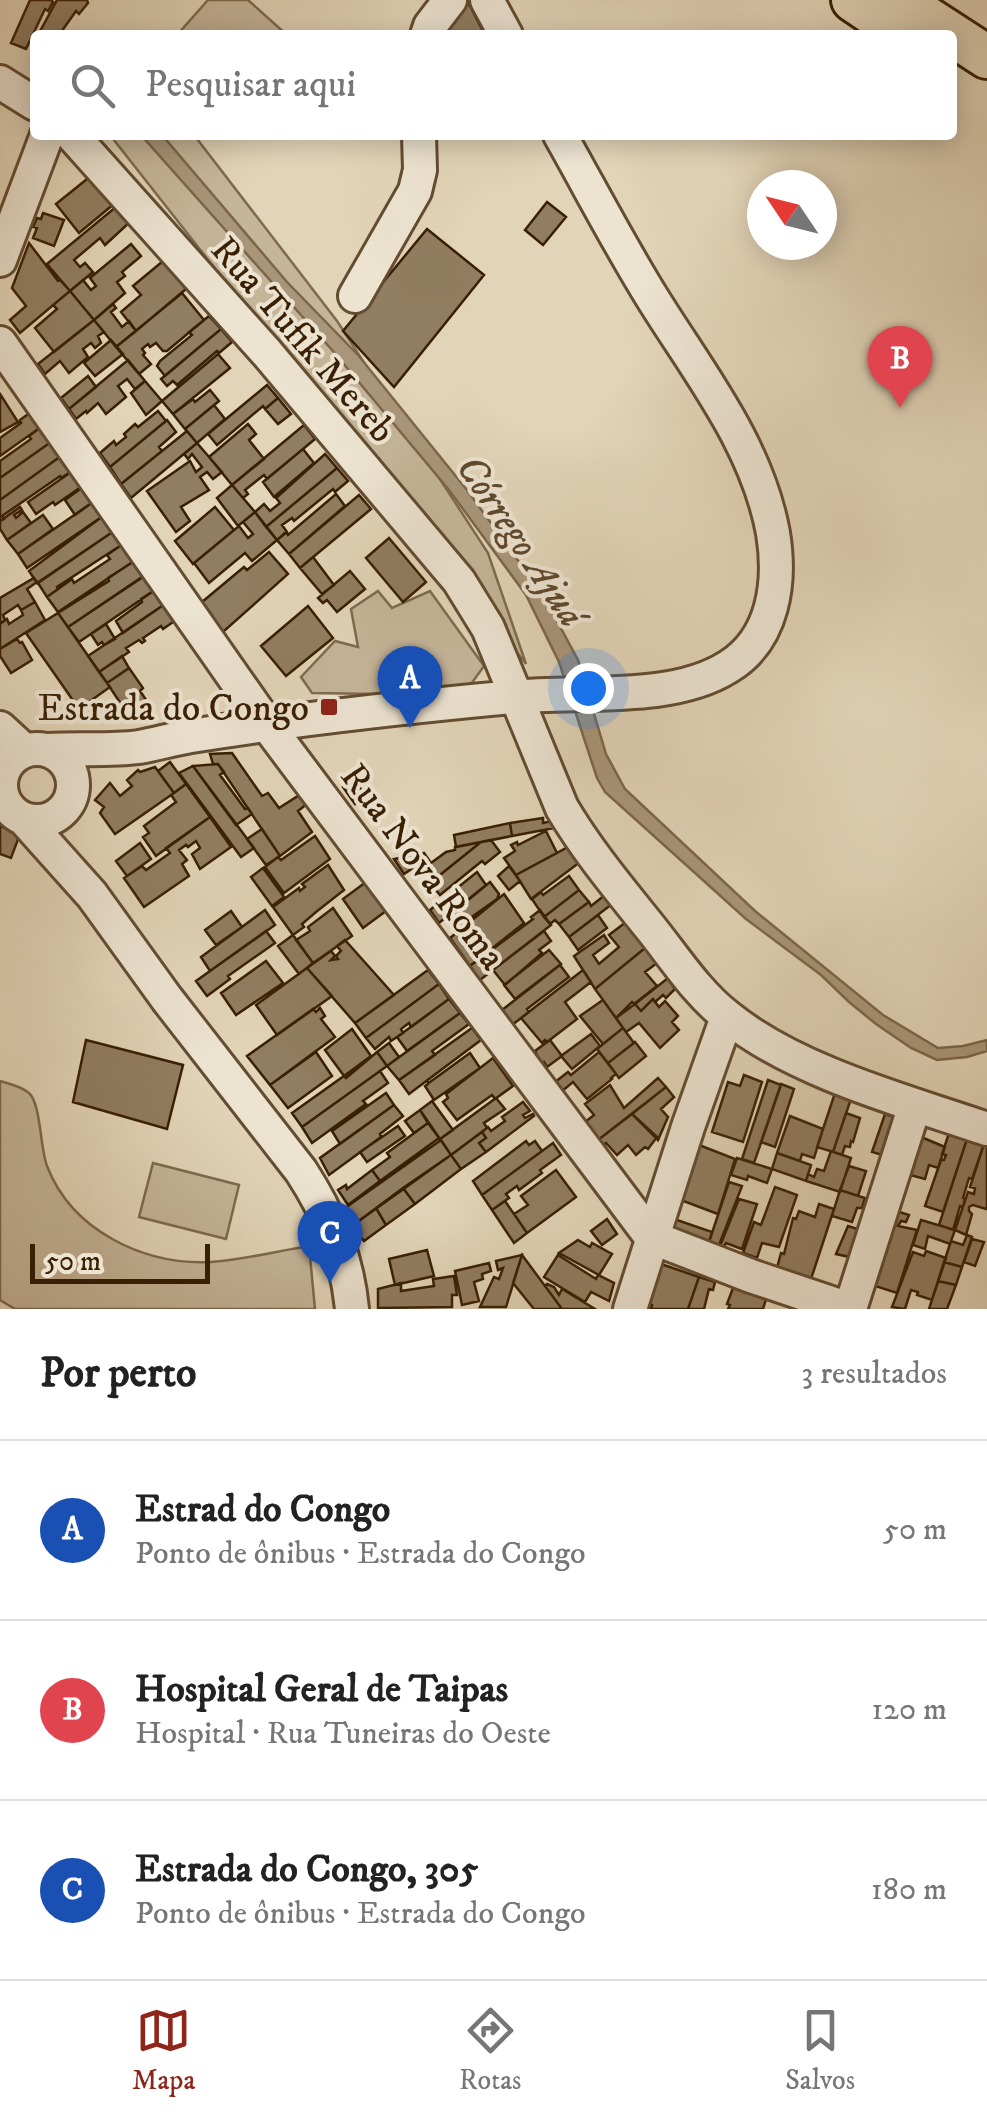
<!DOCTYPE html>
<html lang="pt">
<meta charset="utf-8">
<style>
:root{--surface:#fff;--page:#f6f6f6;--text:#222;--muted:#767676;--line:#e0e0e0;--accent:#8f2418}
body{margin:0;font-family:"IM FELL DW Pica",serif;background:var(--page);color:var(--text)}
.compass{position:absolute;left:747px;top:170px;width:90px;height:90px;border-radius:50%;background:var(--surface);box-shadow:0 5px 25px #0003;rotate:305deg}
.scale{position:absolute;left:30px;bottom:25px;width:180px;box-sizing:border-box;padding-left:10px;border:5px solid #391f03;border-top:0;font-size:28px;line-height:35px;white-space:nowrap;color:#391f03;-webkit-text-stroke:8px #ece3d1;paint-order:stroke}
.you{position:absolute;left:588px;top:688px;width:35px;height:35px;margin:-25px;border:8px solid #fff;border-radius:50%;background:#1a73e8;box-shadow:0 0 0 15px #1a73e833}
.badge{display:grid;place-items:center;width:65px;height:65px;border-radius:50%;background:var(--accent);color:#fff;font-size:32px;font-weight:700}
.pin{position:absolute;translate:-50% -82px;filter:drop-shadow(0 2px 5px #0008)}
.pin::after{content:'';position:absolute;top:52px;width:35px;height:30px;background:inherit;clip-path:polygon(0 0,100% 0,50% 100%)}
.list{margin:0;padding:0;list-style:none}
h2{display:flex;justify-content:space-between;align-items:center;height:130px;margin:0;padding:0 40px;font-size:42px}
h2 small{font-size:32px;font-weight:400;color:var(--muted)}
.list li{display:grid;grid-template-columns:65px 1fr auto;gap:30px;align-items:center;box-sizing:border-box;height:180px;padding:0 40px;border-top:2px solid var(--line)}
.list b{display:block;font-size:38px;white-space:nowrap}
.list p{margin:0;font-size:32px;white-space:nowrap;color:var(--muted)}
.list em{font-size:32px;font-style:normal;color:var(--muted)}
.icon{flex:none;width:55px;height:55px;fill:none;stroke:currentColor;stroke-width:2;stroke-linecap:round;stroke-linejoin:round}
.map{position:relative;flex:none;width:987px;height:1309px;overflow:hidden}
.search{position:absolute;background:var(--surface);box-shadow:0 5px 25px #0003;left:30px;right:30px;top:30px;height:110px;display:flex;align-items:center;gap:25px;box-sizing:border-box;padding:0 35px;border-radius:10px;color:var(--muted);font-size:38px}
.sheet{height:670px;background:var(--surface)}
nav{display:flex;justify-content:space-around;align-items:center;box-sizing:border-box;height:140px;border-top:2px solid var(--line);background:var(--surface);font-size:28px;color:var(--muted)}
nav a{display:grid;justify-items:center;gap:5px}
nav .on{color:var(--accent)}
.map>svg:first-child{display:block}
.green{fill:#c5b599;stroke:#7f6a4e;stroke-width:2.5}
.water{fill:#a9967a;stroke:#7c664a;stroke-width:2.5}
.building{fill:#917d61;stroke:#391f03;stroke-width:2.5}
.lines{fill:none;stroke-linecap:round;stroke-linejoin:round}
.minor-casing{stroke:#634c30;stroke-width:38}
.major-casing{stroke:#391f03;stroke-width:48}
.minor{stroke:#ece3d1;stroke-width:32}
.major{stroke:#e2d4b8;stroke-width:42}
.poi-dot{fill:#8f2418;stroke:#ece3d1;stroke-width:4}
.labels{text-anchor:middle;stroke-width:8;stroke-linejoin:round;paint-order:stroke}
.street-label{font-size:38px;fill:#391f03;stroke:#ece3d1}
.poi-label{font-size:38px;fill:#391f03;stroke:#ece3d1;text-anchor:end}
.water-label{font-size:40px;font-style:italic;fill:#60492d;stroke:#ece3d1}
</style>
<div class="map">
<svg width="987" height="1309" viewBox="0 0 987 1309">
<rect width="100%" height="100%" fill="#e2d4b8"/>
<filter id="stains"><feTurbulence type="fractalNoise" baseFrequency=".002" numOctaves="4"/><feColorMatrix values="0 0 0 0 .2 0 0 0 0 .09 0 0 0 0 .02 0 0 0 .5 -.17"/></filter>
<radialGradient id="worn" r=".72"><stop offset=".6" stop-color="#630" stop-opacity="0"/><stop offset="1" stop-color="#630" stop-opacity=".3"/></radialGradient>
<path class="green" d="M208,0H248L287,35H177Z
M110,135H194L337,321L488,553L526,664Z
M378,591L392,608L430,591L484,666L466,691L379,694L312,693L301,677L335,641L358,647L351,609Z
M0,1081C9,1084 21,1086 29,1093C41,1104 40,1148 47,1166C72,1231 144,1265 210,1262C243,1260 277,1251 309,1246L315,1309H15L0,1300Z
M153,1163L239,1185L226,1239L139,1217Z"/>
<path class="water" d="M141,135H162L287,282L358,355L467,490L543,595L578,660L606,754L625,789L755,911L883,1015L938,1048L963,1046L987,1040V1051L967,1057L937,1060L911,1048L876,1024L849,1002L821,975L746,919L605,792L597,778L559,662L526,595L449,490L332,350Z"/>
<path class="building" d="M30,0H51L53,2L48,11L45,9L26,49L11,43Z
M57,0H87L88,3L79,14L76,11L59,35H38Z
M469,4L485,35H452L444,19Z
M92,175L115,203L79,233L56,204Z
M547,202L566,217L543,245L525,230Z
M117,206L130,222L105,245L100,238L74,260L80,267L85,263L93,272L70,291L47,264Z
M43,213L64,220L54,246L33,238L37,228L33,227L37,218L41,219Z
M427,229L484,275L394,387L343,331Z
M29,243L58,281L60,280L70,291L20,333L10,320L26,306L12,288Z
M131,244L141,256L122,272L125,276L117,282L125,293L94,320L70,291L83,280L91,290L96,286L90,278Z
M163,261L186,289L136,331L121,312L141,295L133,286Z
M70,291L94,320L54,352L35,328L57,309L53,305Z
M182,293L204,320L167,351H163L156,343L150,347L148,344L142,349L145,353L143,355L151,364L139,374L116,347Z
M113,304L116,308L111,312L122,327L129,321L136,331L116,347L94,320Z
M209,316L221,329L165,376L157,366L160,361L192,335L189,332Z
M94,320L104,332L98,336L101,343L95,348L91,343L83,349L88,357L69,373L60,361L45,374L38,364Z
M221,329L232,342L219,353L217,351L177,385L173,381L167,386L161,379Z
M111,340L123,354L95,376L84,363Z
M218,354L230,368L173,414L162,401Z
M128,360L145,381L135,389L127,379L118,386L126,397L106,414L98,403L87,413L86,411L76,419L69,409Z
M88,376L96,387L69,409L61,398Z
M145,381L162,401L146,415L131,393Z
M267,385L278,398L265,409L263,406L217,445L208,434Z
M210,390L219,401L185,429L173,414L193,399L195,402Z
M0,394L18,422L0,432Z
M278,398L291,414L278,424L265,409Z
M214,405L225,419L197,443L185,429Z
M158,411L166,421L110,467L100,453L114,441L116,445L126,437L124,434L135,424L138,427Z
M31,412L41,427L0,456V438L21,423L20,420Z
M167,420L176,432L159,447L162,451L121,484L110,467Z
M248,424L256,434L249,440L264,459L232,485L209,457Z
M304,425L315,439L267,479L264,475L245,490L248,494L243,498L232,485Z
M41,427L51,442L0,478V461L31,439L29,436Z
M187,431L197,443L131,498L121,484Z
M51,442L61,456L0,500V478Z
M197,443L222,472L213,479L207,472L200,477L209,490L181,507L190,521L176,532L147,491L190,461L196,472L202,467L192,454L188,459L184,454Z
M303,449L314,463L274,497L263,482Z
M325,454L337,468L266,527L255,512L264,504L270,511L280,503L276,498Z
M61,456L72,471L61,478L60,476L2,516L4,519L0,521V500Z
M337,468L348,481L335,492L333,489L294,521L292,518L282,525L287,532L277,540L266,527Z
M71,472L81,487L55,505L53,502L36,514L28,502Z
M232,485L255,512L238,526L217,498Z
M83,487L93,502L75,515L65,500Z
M336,494L345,506L289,554L277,540L286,532L288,535Z
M359,495L371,509L300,568L289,554Z
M93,502L103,516L27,568L18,554Z
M20,507L22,510L14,515L16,518L23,512L31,523L7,540L0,529V521Z
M215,507L234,530L193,564L175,541Z
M255,512L277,540L252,561L245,553L209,583L194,563L239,526L248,538L253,534L243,522Z
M43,515L53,529L18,554L7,540Z
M103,516L114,531L37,583L29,571Z
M114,531L123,544L57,587L58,589L47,597L38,583Z
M389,538L426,582L403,602L366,558Z
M123,544L134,561L58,612L47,597L72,579L74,583L110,559L107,555Z
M269,552L288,574L223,632L202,602L244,567L247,570Z
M313,557L334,585L322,594L300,568Z
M133,562L143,577L68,627L58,613L109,581L108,578Z
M350,571L365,589L337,612L327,600L323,603L318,598Z
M145,575L155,590L79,642L68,627Z
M34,578L37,582L27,589L35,602L21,610L18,605L3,615L5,620L0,624V598Z
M155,590L165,604L123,633L116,621L142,602L141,599Z
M35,602L45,620L0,649V624L7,619L9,624L23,615L21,610Z
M165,604L176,620L163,629L161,626L143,638L145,641L142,643L139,640L126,648L129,652L99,672L88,656Z
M308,606L333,638L286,676L261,646Z
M58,613L110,687L79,709L26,633Z
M106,624L115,639L104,645L102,642L98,645L91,634Z
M17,639L20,643L22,642L32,660L11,673L0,656V649Z
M122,656L129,668L107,683L99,672Z
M129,668L143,688L140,691L151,707L125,710L107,683Z
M232,753L262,796L268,793L279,808L301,794L308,803L298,811L312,832L280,856L218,764H213L210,754Z
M170,762L186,784L174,793L158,771Z
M218,764L224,772L220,775L245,809L248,808L252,814L236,825L193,766Z
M193,766L254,848L241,857L179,773Z
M155,767L174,793L115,834L100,813L104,807L95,800L110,783L120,796L132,786L127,780L138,770L140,772Z
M353,779L367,797L355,804L343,787Z
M186,784L210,817L156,856L143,837L149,833L144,826L176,802L171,795Z
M210,817L231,847L200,869L192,854L200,848L196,841L188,847L186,845L179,850L187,860L182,864L189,876L144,907L124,878L142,866L146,870L170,853L166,848Z
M543,818V823L552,821L554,828L512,836L510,823Z
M510,823L512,836L456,847L454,835Z
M0,826L20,834L11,858L0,854Z
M262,829L280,856L266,865L247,839Z
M546,831L557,853L516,875L504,858L515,851L511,845L517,842L518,845Z
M315,836L330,859L284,893L265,867L278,857L281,860Z
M491,840L500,852L485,864L482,861L440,895L430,883L481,842Z
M481,842L430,883L416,866L404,874L394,859L424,853L431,863L446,852L455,850V847Z
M140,843L151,859L127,876L116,861Z
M570,846L580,862L531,899L516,875Z
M328,865L344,890L316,912L302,924L304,927L293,935L273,907L299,888L300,891L305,887L302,884Z
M509,866L520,881L509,890L498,876Z
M263,868L284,897L272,906L251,877Z
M477,872L486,885L439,923L430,910Z
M569,876L579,890L544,917L532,899L541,892L543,895Z
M366,882L386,911L363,928L343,899Z
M490,882L499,894L497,899L459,926L450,915Z
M579,890L589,902L559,924L555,920L550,924L544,917Z
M504,894L524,923L470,966L450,938Z
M605,895L612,904L569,937L559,924L589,902L591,906Z
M333,908L352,936L313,963L296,940L310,931L308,927Z
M265,910L275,925L210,971L201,957Z
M540,910L551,925L480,980L470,966L533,919L531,917Z
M231,911L242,927L216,945L205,930Z
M598,915L607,928L578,950L569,937Z
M626,922L645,948L595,989L574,956L604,935L609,943L593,955L599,964L619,947L609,935Z
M266,931L275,943L228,976L230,979L207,996L196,981Z
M544,931L551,941L539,950L542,953L505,985L493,970Z
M293,935L313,963L299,974L278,946Z
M345,940L394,995L355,1023L307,968L331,951L335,956L331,960L338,959L336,956L341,951L337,946Z
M645,948L657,963L645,972L657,986L634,1004L632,1002L616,1018L595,989Z
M549,950L561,964L515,999L504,985Z
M266,961L283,983L236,1015L221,993Z
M560,965L569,977L527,1009L529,1012L512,1025L502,1010Z
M307,968L332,996L277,1035L256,1005Z
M428,970L439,984L366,1038L355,1023Z
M583,970L591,982L565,1002L577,1019L547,1042L545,1040L542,1043L521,1018Z
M668,978L675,989L666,998L663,995L655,1002L653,999L641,1011L635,1004Z
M439,984L449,999L411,1027L409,1023L401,1029L403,1033L391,1041L389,1037L375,1049L366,1038Z
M449,999L460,1013L407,1051L397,1037Z
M653,999L659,1007L665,1001L678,1016L672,1022L679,1030L660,1048L639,1023L626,1032L616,1018L635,1004L641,1011Z
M603,1000L623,1028L603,1044L580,1016Z
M320,1008L325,1016L321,1019L335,1037L270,1085L247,1056L313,1009L316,1012Z
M460,1013L469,1024L432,1051L435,1055L399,1080L387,1066Z
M472,1028L481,1040L409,1094L399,1080Z
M623,1028L634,1043L608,1063L597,1049Z
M352,1029L371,1056L344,1076L325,1050Z
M591,1034L600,1046L572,1069L561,1056Z
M86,1040L183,1065L167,1129L73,1102Z
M550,1040L562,1056L547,1067L544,1062L541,1064L535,1051Z
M635,1042L646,1056L619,1078L608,1063Z
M389,1043L399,1057L387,1066L377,1052Z
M316,1052L332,1076L288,1108L270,1085Z
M377,1052L387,1066L302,1127L292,1113L344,1076L346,1078Z
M599,1052L616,1074L611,1078L612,1079L587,1099L573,1082L561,1092L554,1083L568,1072L571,1075Z
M470,1053L480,1068L434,1100L425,1086L428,1084V1081L430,1082Z
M493,1058L513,1086L495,1099L492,1095L457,1120L443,1102L448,1098L446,1094Z
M380,1071L388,1083L363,1101L366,1104L312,1143L302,1127Z
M744,1075L762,1082L743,1142L712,1132L728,1082L740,1086Z
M658,1078L666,1087L598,1140L585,1122L594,1115L585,1104L610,1085L624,1108Z
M768,1080L781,1085L754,1163L742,1159Z
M781,1084L794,1089L775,1147L761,1142Z
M666,1087L674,1097L661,1109L668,1117L658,1140L632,1114Z
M836,1090L852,1096L833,1152L817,1147Z
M386,1093L394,1105L340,1144L332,1131Z
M496,1098L505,1109L484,1123L487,1128L451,1155L440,1139Z
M432,1101L453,1130L440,1139L420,1110Z
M523,1102L530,1111L523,1115L525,1118L533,1114L534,1116L486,1152L479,1143L486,1138L482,1132L488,1127L491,1131L505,1121L502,1117Z
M394,1105L403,1116L380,1134L381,1137L329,1175L320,1158Z
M420,1110L428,1123L414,1133L405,1121Z
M846,1113L860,1118L853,1142L851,1141L850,1147L845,1146L842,1155L833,1152Z
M632,1114L657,1137L648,1149L645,1147L636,1155L628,1145L617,1155L606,1143L603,1145L598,1140Z
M885,1114L898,1118L889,1157L872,1152Z
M790,1116L823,1129L814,1158L802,1154L800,1161L777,1153Z
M428,1123L439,1138L380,1181L372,1170L390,1157L387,1153Z
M398,1126L405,1136L367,1162L360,1152Z
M482,1132L486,1138L479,1143L486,1152L461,1169L451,1155Z
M949,1133L967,1139L943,1212L925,1206L941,1160H944L946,1155L942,1154Z
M914,1134L945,1147L938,1168L929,1165L925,1179L899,1172Z
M967,1139L984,1144L972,1179L969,1178L963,1198L965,1199L963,1207L960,1206L953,1230L939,1225Z
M441,1140L451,1155L356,1223L345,1208Z
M526,1141L529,1145L535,1141L542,1151L482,1195L473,1181Z
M553,1143L561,1155L540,1170L542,1173L519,1190L517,1186L506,1194L509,1198L492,1210L482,1195Z
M694,1143L735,1159L718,1214L678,1199Z
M984,1144L987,1145V1207L986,1209L973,1205L969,1207V1211L972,1214L966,1235L955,1230L968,1192L974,1194L975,1188L970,1187Z
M831,1151L851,1158L840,1192L806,1181L808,1174L814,1177L817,1169L824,1171Z
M777,1153L811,1165L806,1181L772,1169Z
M451,1155L461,1169L415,1204L403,1188Z
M737,1158L772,1169L767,1183L748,1176L747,1180L731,1175Z
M849,1166L866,1171L858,1196L840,1190Z
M372,1170L380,1181L348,1205L338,1190L346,1185L347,1189Z
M556,1170L576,1197L527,1233L514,1214L528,1205L521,1196Z
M729,1182L742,1186L719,1245L709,1242Z
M775,1187L797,1195L779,1247L762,1243L757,1258L743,1253L754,1222L761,1225Z
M403,1188L415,1204L386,1225L376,1208Z
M840,1190L865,1198L862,1208H857L852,1222L832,1216Z
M739,1199L757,1204L742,1249L726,1243L724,1247L720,1246Z
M505,1201L527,1233L514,1243L492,1210Z
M819,1204L834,1209L811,1279L777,1268L781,1253L784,1254L793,1218L796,1219L799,1211L815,1217Z
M376,1208L386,1225L364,1241L354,1229L358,1226L356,1223Z
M887,1208L909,1215L906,1222L901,1221L898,1226L917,1230L897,1293L872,1285Z
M607,1219L617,1234L602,1245L591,1231Z
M674,1219L712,1232L709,1242L676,1230L673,1225Z
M921,1220L955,1230L950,1244L928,1236L925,1249L913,1245Z
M848,1226L863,1231L854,1258L836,1254Z
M967,1235L972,1237L962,1267L944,1262L951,1241L963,1245Z
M972,1239L984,1242L975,1266L964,1262Z
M578,1240L590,1247L592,1243L612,1254L599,1275L559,1253Z
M427,1250L434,1276L395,1285L389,1259Z
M926,1251L946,1258L932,1300L917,1295L918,1292L911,1290L905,1309L892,1307L913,1252L924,1256Z
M522,1255L506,1307H480L494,1277L499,1279L503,1268L498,1270L496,1261Z
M522,1255L525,1259L562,1309H534L513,1283Z
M558,1255L596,1279L598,1275L614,1283L609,1301L591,1292L585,1302L544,1277Z
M944,1262L962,1267L956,1285L938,1281Z
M489,1263L491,1271L482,1274L483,1279L474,1282L479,1301L462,1305L455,1271Z
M661,1264L699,1277L688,1309H651L652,1305L648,1303Z
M454,1276L457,1295H452V1307L378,1308V1289L401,1283V1291L434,1286L433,1279Z
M699,1277L715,1282L713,1290L709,1289L704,1309H688Z
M938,1281L956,1285L947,1309H929Z
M547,1284L554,1287L559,1295L562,1289L595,1309H562L545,1286Z
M733,1288L766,1299L763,1309H728L730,1305L727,1304Z"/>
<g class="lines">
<defs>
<path id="minor" d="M487,0L506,35
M427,35L430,26L450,0
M0,82L35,104
M72,135L267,353L459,581L488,628L562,808C588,852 621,891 653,931C676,960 698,994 728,1017C796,1072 905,1101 987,1129
M0,260L47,135
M355,296L415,191L420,170L419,135
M0,343L268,726L651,1237L751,1276L849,1309
M0,728L25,751
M1 785a36 36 0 1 1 72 0a36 36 0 1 1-72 0Z
M48,750C78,748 109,751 139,747C156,744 173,739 191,736C297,719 406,707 513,697C579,690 671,703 728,667C774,639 781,582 773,533C757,445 699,373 653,299C620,246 591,190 560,135
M24,819L92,895L167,999L301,1171C329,1214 347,1257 352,1309
M630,1309L688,1127L727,1017
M850,1309L915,1105"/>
<path id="major" d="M853,0L905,35
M899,0L987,57"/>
</defs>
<use href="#minor" class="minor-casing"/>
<use href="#major" class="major-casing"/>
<use href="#minor" class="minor"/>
<use href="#major" class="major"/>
</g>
<rect class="poi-dot" x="319" y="697" width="20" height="20" rx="5"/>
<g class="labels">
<g class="street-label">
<text transform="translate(304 339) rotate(49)" y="13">Rua Tufik Mereb</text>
<text transform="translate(424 866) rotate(53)" y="13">Rua Nova Roma</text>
</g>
<g class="poi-label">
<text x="309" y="720">Estrada do Congo</text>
</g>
<g class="water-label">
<text transform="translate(522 540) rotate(56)" y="14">Córrego Ajuá</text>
</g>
</g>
<rect width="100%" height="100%" filter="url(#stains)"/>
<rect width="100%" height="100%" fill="url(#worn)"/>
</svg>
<svg class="compass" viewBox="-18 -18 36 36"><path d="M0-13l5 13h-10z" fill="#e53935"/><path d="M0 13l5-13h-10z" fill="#767676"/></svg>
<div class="scale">50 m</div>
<div class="you"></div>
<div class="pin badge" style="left:410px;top:728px;background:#1a4fb4">A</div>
<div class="pin badge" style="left:900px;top:408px;background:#e0444e">B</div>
<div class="pin badge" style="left:330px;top:1283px;background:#1a4fb4">C</div>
<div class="search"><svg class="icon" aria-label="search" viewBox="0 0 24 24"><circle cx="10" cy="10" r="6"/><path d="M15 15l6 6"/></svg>Pesquisar aqui</div>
</div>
<section class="sheet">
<h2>Por perto<small>3 resultados</small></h2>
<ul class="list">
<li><span class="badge" style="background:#1a4fb4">A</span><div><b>Estrad do Congo</b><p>Ponto de ônibus · Estrada do Congo</p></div><em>50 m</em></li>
<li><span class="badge" style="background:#e0444e">B</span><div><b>Hospital Geral de Taipas</b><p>Hospital · Rua Tuneiras do Oeste</p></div><em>120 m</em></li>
<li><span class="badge" style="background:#1a4fb4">C</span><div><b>Estrada do Congo, 305</b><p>Ponto de ônibus · Estrada do Congo</p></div><em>180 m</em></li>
</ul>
</section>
<nav>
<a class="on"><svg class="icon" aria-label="map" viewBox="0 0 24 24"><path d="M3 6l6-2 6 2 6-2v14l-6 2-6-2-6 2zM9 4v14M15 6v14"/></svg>Mapa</a>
<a><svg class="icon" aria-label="directions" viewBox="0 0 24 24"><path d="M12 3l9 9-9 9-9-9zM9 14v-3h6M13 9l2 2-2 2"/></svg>Rotas</a>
<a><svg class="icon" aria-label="saved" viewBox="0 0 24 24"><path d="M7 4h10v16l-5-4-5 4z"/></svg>Salvos</a>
</nav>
